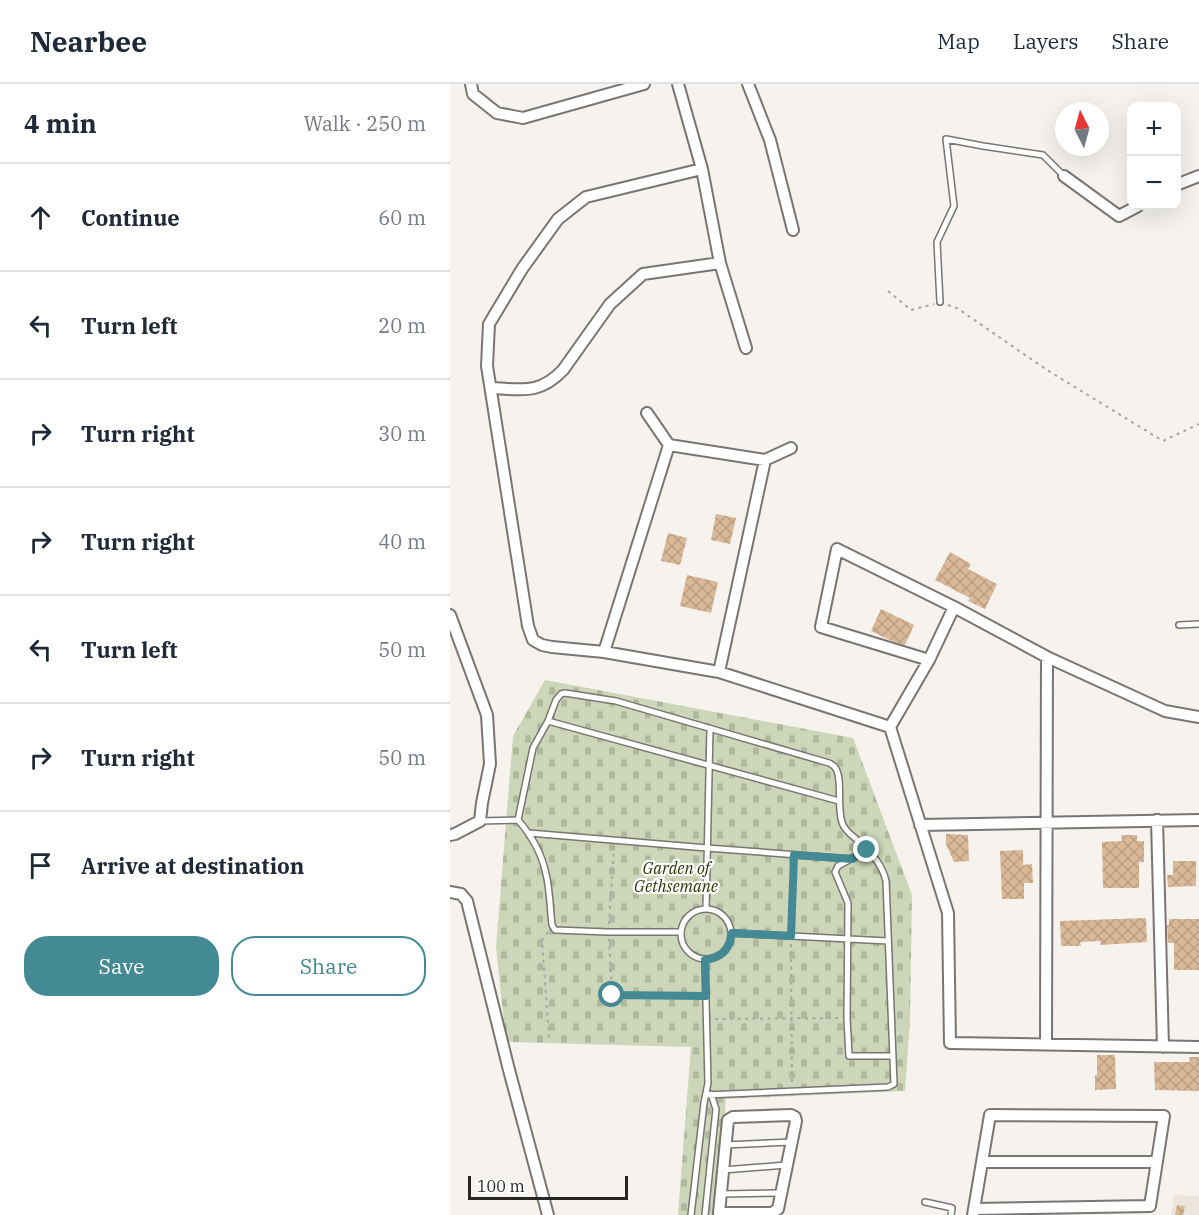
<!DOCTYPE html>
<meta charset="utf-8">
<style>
:root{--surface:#fff;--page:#f6f6f7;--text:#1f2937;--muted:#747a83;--line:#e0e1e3;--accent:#448a94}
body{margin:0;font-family:"IBM Plex Serif",serif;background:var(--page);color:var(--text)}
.controls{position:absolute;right:18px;top:18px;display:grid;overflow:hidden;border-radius:12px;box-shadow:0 6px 24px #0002}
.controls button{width:54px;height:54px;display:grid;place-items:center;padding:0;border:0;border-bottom:2px solid var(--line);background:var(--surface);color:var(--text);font:30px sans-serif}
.compass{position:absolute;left:605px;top:18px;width:54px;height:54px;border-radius:50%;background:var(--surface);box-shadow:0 6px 24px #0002;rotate:354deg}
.scale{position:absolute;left:18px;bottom:15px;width:160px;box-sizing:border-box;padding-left:6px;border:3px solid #282725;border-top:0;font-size:16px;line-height:21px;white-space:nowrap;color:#282725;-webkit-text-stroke:4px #fff;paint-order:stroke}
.stop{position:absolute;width:18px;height:18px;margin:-14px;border:4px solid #448a94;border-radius:50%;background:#fff}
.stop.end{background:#448a94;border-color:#fff;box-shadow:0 2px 6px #0008}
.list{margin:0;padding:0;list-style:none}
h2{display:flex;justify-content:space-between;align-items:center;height:78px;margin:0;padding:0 24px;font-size:26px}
h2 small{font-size:20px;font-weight:400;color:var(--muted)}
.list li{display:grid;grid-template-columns:39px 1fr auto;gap:18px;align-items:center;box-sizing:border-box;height:108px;padding:0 24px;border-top:2px solid var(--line)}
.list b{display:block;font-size:22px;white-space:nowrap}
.list em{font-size:20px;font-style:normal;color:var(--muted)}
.actions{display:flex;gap:12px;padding:18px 24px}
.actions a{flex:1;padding:14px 0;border:2px solid var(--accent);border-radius:24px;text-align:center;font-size:21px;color:var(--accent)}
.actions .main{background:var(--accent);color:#fff}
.icon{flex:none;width:33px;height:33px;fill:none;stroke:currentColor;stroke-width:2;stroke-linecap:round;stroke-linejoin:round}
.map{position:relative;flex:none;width:749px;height:1131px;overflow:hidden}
header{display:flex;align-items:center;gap:36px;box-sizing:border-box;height:84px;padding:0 30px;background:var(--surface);border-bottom:2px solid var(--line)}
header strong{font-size:28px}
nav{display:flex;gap:33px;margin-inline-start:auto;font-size:21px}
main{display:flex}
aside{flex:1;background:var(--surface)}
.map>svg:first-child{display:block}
.built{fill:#ede5db}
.cemetery{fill:url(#cemetery-stones)}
.building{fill:url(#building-cross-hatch)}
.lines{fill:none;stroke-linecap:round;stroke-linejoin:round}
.lane-casing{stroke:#797672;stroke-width:8}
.street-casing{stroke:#797672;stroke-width:14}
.path{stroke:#a8a6a2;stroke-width:2;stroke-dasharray:3 4.5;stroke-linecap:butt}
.lane{stroke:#fff;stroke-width:5}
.street{stroke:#fff;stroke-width:10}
.route{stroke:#448a94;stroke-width:8}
.labels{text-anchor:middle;stroke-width:4.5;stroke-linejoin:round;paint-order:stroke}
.park-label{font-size:16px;font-style:italic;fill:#2c3705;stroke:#fff}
</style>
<header>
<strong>Nearbee</strong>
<nav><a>Map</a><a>Layers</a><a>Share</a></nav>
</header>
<main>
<aside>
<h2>4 min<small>Walk · 250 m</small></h2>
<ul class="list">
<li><svg class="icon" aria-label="ahead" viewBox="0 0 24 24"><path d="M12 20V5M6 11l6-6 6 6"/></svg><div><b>Continue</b></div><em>60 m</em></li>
<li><svg class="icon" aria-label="left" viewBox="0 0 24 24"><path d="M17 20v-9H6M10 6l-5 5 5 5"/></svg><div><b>Turn left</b></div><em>20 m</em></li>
<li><svg class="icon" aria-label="right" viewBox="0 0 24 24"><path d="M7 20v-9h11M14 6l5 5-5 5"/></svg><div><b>Turn right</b></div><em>30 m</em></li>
<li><svg class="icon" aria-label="right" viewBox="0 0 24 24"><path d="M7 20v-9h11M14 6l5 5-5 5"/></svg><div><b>Turn right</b></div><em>40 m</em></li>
<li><svg class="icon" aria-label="left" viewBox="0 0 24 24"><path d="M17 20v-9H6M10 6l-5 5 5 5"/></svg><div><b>Turn left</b></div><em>50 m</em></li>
<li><svg class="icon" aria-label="right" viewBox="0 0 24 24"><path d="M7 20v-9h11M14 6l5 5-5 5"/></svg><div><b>Turn right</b></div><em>50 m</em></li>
<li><svg class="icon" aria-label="arrive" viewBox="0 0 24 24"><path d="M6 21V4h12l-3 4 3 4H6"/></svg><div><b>Arrive at destination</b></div></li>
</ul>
<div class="actions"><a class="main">Save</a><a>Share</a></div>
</aside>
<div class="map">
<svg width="749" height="1131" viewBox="0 0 749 1131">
<defs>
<pattern id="cemetery-stones" width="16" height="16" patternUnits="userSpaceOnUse" patternTransform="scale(1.5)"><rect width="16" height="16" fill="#cdd6b8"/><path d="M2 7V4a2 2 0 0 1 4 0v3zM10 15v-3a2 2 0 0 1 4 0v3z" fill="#b0b89e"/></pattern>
<pattern id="building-cross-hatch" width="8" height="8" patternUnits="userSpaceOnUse" patternTransform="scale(1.5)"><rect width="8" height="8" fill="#dbb998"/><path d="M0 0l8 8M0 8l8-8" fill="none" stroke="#bc9f83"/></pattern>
</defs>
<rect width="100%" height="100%" fill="#f6f3ee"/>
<path class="built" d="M724,1111L749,1112V1131H721Z"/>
<path class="cemetery" d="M95,596L403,654L462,811L460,937L455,1007L276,1015L266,1131H228L241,963L56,958L46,863L63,652Z"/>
<path class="building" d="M266,430L286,434L280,460L261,456Z
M218,449L237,454L230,481L211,477Z
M500,468L521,480L518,485L547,500L535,525L518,517L520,514L485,496Z
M237,491L268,498L261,529L230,522Z
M431,525L464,541L455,561L444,558L421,547Z
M496,750L518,751L519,777L504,778L496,760Z
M671,751H687V757H694V778H689V804H653L652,758L672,757Z
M573,766V781L582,780L583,799H574V815H552L550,767Z
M723,777H746V802L718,803L717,791H723Z
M696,834L697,858L651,861L650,857L630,858L631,862H611L610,837Z
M719,835H749V886H724V859H718L717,841H719Z
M647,971H665L666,1005L645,1006V991H647Z
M739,973H749V1007L705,1006L704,978H740Z
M727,1121L735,1122L733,1131H725Z"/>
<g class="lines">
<defs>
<path id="lane" d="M490,218L487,158L504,122L496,55L533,62L593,71L614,92
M729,541L749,540
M98,637L389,717
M68,736L83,664L98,637L106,616L111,610L115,609L166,617L379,679C383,681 384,681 386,685C393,696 386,726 393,741C396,747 401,751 406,755C420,769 431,777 436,797L444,1000L438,1003L256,1011
M30,737L68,736C81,751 92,770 96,790C100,806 100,824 102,841L105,846L158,848H230
M79,749L257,764L402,775
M417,766L388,782L385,788L398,819L397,934L399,972H443
M231 850a25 25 0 1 1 50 0a25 25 0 1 1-50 0Z
M256,825L260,645
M282,849L438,857
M275,1061L342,1058
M273,1086L336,1081
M271,1110L330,1109
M475,1118L502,1124L501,1131
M241,1131L254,1019L258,999L255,876
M255,1131L266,1025L261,1010"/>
<path id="street" d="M21,0L23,10L47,29L73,34L194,0
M228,0L252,85L270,179L296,264
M298,0L320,56L343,146
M252,85L136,113L108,135L72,185L39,240L37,282L78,542L83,556L92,561L102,563L154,568L269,588L440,643L498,829L500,959L749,963
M614,92L669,132L688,122
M726,101L749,92
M41,304C72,305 89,311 113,286L160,220L193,190L270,179
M197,329L219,361L315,376L341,364
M0,531L37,631L40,680L32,719L30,737L5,750L0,751
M154,568L219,361
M479,576L371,543L387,465L504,523L597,573L715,627L749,633
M269,588L315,376
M440,643L479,576L504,523
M707,736L713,963
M470,741L749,736
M0,808L11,810L17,817L59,986L98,1131
M596,960L597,573
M341,1031L345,1033L346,1037L328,1125L322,1129H269L278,1036L283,1033Z
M532,1078H707
M523,1131L540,1031L714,1032L700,1122L524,1125"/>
</defs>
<use href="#lane" class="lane-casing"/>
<use href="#street" class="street-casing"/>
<path class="path" d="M438,207L461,226L484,220
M498,221L507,224L597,286L713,357L749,340
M159,840L164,762
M341,846L343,779
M98,848L92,856L99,954
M159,855L162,911L250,912
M341,860L342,999
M265,935L389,934"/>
<use href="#lane" class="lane"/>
<use href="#street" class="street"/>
</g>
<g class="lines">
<path class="route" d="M162,911L256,912L255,876C272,873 279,867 282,849L341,852L344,771L402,775L417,766"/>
</g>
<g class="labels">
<g class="park-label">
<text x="226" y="790">Garden of<tspan x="226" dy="18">Gethsemane</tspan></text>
</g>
</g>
</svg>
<div class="controls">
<button>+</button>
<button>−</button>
</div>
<svg class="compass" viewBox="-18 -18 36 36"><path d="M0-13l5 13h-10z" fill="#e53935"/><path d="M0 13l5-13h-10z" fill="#747a83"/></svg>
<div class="scale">100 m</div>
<div class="stop" style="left:162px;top:911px"></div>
<div class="stop end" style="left:417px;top:766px"></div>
</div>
</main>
